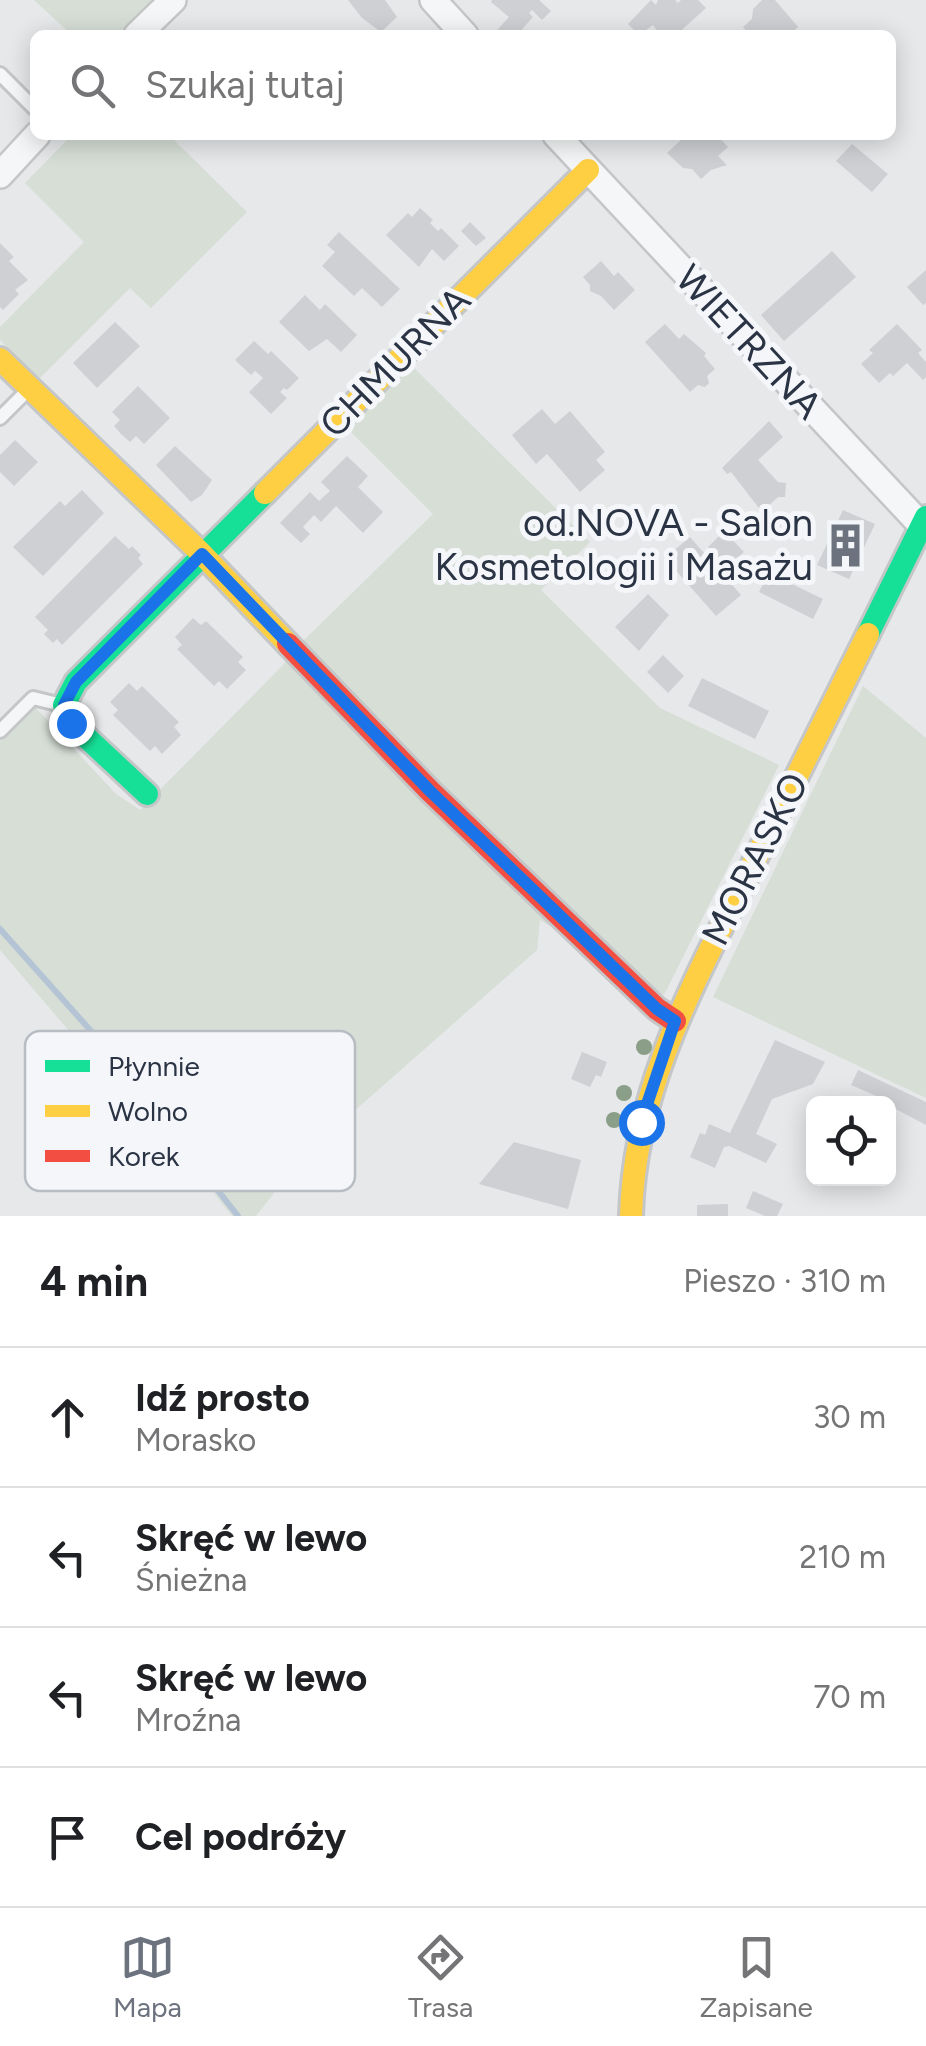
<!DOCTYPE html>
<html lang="pl">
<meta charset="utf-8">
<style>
:root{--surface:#fff;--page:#f6f6f6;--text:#202124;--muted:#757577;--line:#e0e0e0;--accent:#6c737f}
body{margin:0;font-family:Figtree,sans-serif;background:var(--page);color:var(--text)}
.controls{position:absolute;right:30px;bottom:30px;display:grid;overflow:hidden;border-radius:15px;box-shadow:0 5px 25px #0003}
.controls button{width:90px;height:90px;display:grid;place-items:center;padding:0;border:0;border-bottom:2px solid var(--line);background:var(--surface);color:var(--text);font:50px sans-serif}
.stop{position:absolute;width:30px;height:30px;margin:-22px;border:8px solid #1a73e8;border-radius:50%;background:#fff}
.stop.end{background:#1a73e8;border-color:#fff;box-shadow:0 2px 10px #0008}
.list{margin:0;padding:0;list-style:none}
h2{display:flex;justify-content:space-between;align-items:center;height:130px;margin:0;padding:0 40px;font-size:42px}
h2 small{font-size:32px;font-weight:400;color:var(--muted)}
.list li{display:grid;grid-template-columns:65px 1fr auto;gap:30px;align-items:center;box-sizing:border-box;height:140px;padding:0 40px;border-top:2px solid var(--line)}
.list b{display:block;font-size:38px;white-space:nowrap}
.list p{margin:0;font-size:32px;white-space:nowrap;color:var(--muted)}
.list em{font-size:32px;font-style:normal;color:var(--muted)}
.icon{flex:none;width:55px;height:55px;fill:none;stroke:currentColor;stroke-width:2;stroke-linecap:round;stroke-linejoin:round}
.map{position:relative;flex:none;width:926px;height:1216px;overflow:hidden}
.search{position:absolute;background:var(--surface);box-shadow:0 5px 25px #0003;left:30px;right:30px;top:30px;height:110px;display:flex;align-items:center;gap:25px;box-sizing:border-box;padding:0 35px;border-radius:15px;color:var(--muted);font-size:38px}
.sheet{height:690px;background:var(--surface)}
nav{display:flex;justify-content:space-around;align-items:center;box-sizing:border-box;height:140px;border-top:2px solid var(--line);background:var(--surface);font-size:28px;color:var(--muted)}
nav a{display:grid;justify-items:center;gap:5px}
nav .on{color:var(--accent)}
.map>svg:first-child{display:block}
.green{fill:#d6ded6}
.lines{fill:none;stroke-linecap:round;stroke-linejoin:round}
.stream{stroke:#b4c4d5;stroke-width:6}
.building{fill:#ced0d3}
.lane-casing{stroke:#c4c6c8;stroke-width:18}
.street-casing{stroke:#c4c6c8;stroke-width:30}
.fast-casing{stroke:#c4c6c8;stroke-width:28}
.slow-casing{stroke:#c4c6c8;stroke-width:28}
.jam-casing{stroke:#c4c6c8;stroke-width:28}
.lane{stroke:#f5f6f7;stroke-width:12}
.street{stroke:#f5f6f7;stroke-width:25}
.fast{stroke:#16e098;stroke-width:22}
.slow{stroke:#ffcf43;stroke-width:22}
.jam{stroke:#f24e42;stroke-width:22}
.tree{fill:#8a9e88}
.route{stroke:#1a73e8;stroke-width:12}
.labels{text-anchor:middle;stroke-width:10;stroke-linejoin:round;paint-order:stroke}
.street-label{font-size:38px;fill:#2b3445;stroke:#f4f6f9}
.poi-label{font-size:38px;fill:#2b3445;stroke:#f4f6f9;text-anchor:end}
.key{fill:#f4f6f9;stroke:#b8bcc3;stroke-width:2.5}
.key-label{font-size:28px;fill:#2b3445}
</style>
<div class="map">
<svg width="926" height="1216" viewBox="0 0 926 1216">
<rect width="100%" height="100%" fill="#e6e8ea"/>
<path class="green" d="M34,0H152L117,35H72Z
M72,135H169L247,212L151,308L130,288L39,379L0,340V327L84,242L25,183Z
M409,363L590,542L541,590L660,708L779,765L664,995L540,920L537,950L302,1157L256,1216H232L119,1073L70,1032L0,950V741L34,706L116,794L140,810L283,665L303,641L433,514L347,428Z
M863,686L926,738V1098L713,997Z"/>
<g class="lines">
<path class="stream" d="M0,929L108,1050L238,1216"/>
</g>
<path class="building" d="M348,0H385L397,17L381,32L362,18Z
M492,0H539L551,11L542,20L532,10L529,13L533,17L517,35H504L498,29L509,17L491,2Z
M651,0L656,5L658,0H675L678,3L681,0H698L706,8L676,35H660L653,25L639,35L628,24Z
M762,0H775L798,27L789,35H750L743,27L752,19L753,9Z
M682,135H717L728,147L718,156L727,165L711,170L701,179L692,169L683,168L667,153L684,137Z
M852,144L888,174L872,192L836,161Z
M420,208L433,220L430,223L438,231L441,228L459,246L444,261L432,249L419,267L386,235L408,213L412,217Z
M470,222L486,238L476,246L461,231Z
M339,232L400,289L382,307L362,288L354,296L322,266L335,252L327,245Z
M0,243L14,257L9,261L28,280L15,290L19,294L3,310L0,307Z
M832,251L856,277L784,341L761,315Z
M601,261L614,276L618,272L635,290L614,310L601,296L590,291V285L583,277Z
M926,270V303L923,305L907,287Z
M305,295L320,310L325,304L357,335L341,352L327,339L309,351L279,322Z
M115,322L140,346L97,388L73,363Z
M665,324L679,339L684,334L706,353L704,356L715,369L707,376L709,383L705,387L698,385L690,392L645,342Z
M897,324L922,350L918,353L926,362V377L923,380L907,363L893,376L890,373L879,383L861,364L873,353L869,350Z
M254,341L268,354L271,351L299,378L287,390L284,388L280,392L287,398L271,414L249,392L263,378L255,371L251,375L235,360Z
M138,386L170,418L144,444L136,436L130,442L121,434L114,426L120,420L112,412Z
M542,409L555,424L570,411L605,452L596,460L605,470L580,492L547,454L536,464L512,435Z
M769,421L783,437L758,460L778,482L786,483L785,497H778L762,512L731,472L727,474L722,468Z
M15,440L38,462L14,486L0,472V455Z
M175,446L212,480L202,495L191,502L156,465Z
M347,456L368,476L358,487L383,512L363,533L336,506L321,522L314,515L303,527L310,534L301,543L280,523L310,492L319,501L330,491L321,482Z
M82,490L104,513L43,576L13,547L60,501L65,506Z
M843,510L875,524L849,579L817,565Z
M724,531L744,552L727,568L708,547Z
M115,536L129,549L132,546L141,555L138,558L143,564L62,645L57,639L53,643L44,634L48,630L35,617Z
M690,537L741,595L716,616L665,558Z
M769,573L823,599L813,619L759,592Z
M648,594L669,615L639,651L615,627Z
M193,618L201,625L206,621L243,657L238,662L246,670L227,689L219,681L214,686L177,649L182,645L175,637Z
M663,655L684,676L668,693L647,672Z
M702,678L769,711L755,739L688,706Z
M129,683L137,691L142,686L179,722L174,727L181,735L162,754L155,746L150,751L113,715L118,710L110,702Z
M775,1040L825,1062L813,1084L772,1099L756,1134L777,1144L766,1163L729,1146L724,1147L715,1168L690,1157L700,1133L705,1135L709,1124L730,1133Z
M582,1052L607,1062L601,1077L596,1075L590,1087L571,1079Z
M858,1070L926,1102V1125L888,1105V1101L851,1085Z
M514,1142L581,1160L568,1209L479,1184Z
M753,1191L783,1204L777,1216H765L746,1208Z
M728,1204V1216H697V1205Z"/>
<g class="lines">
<defs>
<path id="lane" d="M0,74L35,109
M0,418L28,390
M0,731L33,698L62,705"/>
<path id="street" d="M433,0L465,35
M137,35L173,0
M556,135L922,526
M0,175L37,135"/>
<path id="fast" d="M868,634L926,517
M147,794L71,723L64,705L76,682L265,493"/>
<path id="slow" d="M0,359L202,554L288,644
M265,493L588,170
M631,1216C634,1092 691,988 745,880C786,798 827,716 868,634"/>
<path id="jam" d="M288,644L430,791L657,1009L675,1021"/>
</defs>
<use href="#lane" class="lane-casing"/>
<use href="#street" class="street-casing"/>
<use href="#fast" class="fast-casing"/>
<use href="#slow" class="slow-casing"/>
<use href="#jam" class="jam-casing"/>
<use href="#lane" class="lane"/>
<use href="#street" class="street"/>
<use href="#fast" class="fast"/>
<use href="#slow" class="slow"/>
<use href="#jam" class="jam"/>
</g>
<g class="tree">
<circle cx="644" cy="1047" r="8"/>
<circle cx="624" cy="1093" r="8"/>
<circle cx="614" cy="1120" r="8"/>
</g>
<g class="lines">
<path class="route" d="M71,723L64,705L76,682L202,554L430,791L657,1009L675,1021L641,1122"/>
</g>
<defs>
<symbol id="building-bare" viewBox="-9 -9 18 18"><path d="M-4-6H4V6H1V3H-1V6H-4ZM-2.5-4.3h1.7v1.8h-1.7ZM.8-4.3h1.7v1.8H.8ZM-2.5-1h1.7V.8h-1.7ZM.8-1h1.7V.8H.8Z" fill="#6c737f" stroke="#f4f6f9" stroke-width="2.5" paint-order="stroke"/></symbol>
</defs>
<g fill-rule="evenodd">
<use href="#building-bare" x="814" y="514" width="63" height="63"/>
</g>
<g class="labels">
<g class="street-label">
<text transform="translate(749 342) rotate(47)" y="13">WIETRZNA</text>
<text transform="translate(395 362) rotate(-45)" y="13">CHMURNA</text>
<text transform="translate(755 859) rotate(-63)" y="13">MORASKO</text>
</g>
<g class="poi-label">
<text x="813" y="536">od.NOVA - Salon<tspan x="813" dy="44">Kosmetologii i Masażu</tspan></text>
</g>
</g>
<rect x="25" y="1031" width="330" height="160" rx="15" class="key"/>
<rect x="45" y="1060" width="45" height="12" fill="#16e098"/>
<rect x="45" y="1105" width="45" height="12" fill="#ffcf43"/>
<rect x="45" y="1150" width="45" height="12" fill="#f24e42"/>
<g class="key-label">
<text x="108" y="1076">Płynnie</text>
<text x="108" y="1121">Wolno</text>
<text x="108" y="1166">Korek</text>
</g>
</svg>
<div class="controls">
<button><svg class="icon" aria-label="locate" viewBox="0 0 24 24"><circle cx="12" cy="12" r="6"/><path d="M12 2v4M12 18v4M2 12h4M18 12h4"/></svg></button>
</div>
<div class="stop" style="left:641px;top:1122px"></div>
<div class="stop end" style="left:71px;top:723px"></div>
<div class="search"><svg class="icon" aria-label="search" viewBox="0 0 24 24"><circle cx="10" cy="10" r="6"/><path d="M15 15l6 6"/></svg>Szukaj tutaj</div>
</div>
<section class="sheet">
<h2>4 min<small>Pieszo · 310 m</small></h2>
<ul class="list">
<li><svg class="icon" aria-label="ahead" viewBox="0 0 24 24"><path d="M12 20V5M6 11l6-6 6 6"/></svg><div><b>Idź prosto</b><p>Morasko</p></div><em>30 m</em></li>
<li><svg class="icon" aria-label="left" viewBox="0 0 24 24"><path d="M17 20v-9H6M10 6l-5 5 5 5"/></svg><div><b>Skręć w lewo</b><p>Śnieżna</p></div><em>210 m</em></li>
<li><svg class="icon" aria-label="left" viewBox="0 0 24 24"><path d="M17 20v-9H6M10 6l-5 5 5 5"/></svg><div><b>Skręć w lewo</b><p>Mroźna</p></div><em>70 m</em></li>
<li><svg class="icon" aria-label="arrive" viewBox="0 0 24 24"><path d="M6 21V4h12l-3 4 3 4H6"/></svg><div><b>Cel podróży</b></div></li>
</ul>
</section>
<nav>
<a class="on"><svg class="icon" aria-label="map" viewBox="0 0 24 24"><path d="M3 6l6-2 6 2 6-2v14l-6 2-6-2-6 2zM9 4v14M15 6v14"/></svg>Mapa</a>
<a><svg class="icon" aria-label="directions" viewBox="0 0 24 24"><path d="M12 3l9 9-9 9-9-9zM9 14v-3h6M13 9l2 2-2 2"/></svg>Trasa</a>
<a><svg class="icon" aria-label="saved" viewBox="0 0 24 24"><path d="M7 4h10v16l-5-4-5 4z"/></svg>Zapisane</a>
</nav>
